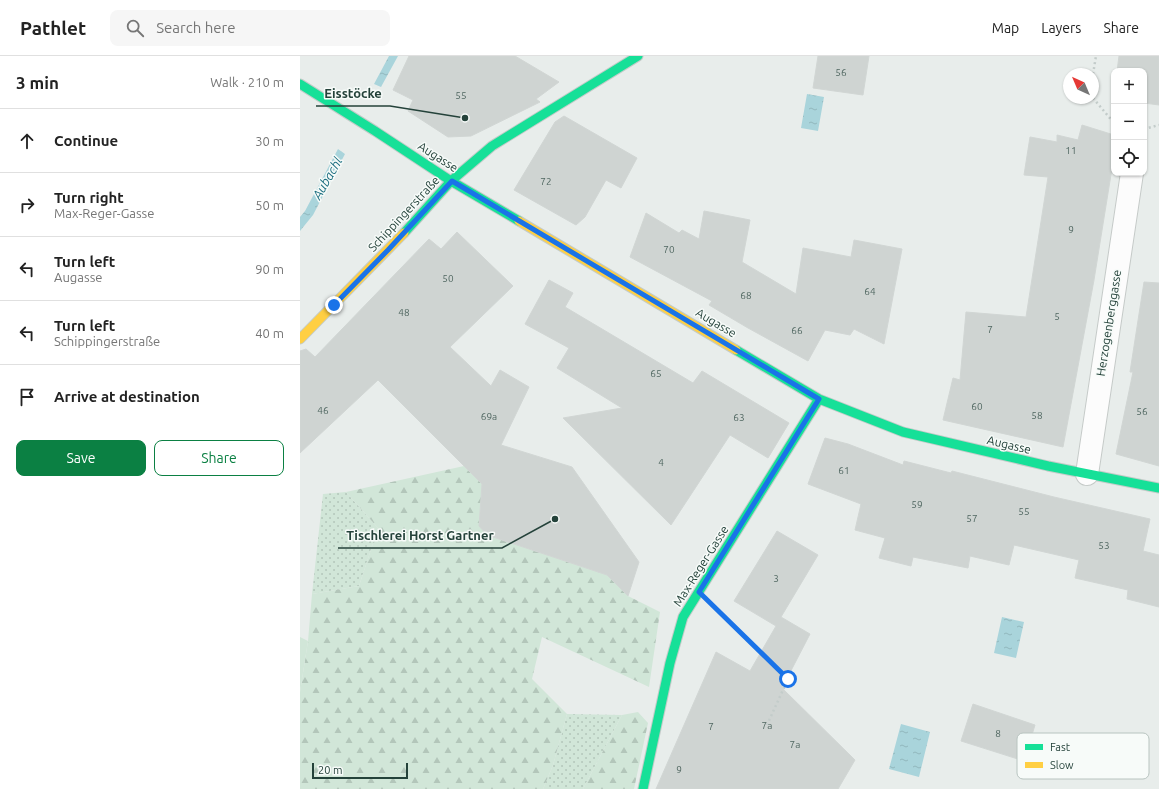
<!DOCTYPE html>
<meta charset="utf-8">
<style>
:root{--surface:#fff;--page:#f6f6f6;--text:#222;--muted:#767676;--line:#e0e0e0;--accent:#0b8043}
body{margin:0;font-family:Ubuntu,sans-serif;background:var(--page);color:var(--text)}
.controls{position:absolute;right:12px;top:12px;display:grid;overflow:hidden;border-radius:8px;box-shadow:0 1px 3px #0004}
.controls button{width:36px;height:36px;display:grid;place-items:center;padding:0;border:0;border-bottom:1px solid var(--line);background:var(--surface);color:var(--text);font:20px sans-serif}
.compass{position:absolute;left:763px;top:12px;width:36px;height:36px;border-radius:50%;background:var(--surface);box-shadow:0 1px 3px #0004;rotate:316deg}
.scale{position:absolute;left:12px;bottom:10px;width:96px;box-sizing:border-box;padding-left:4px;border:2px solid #24423a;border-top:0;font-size:11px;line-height:14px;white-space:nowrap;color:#24423a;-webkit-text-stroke:3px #f7fbf9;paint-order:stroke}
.stop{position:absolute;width:12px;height:12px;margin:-9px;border:3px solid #1a73e8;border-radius:50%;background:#fff}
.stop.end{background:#1a73e8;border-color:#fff;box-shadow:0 1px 4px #0008}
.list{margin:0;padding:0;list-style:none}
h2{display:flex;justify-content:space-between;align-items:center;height:52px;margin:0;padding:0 16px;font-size:17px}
h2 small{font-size:13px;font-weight:400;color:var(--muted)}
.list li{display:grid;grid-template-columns:26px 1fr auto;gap:12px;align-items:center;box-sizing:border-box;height:64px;padding:0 16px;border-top:1px solid var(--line)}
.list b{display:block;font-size:15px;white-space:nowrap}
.list p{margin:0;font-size:13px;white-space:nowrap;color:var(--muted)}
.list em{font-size:13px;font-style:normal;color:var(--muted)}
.actions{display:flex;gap:8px;padding:12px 16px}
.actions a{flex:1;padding:9px 0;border:1px solid var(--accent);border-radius:8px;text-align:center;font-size:14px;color:var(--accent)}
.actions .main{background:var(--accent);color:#fff}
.icon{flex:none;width:22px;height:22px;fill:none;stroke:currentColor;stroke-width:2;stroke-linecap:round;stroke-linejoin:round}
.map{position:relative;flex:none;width:859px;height:733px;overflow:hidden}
header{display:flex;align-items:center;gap:24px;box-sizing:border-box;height:56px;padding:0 20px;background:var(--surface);border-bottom:1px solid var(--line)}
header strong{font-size:19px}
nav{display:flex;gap:22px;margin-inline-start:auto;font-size:14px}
.search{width:280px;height:36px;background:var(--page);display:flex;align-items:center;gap:10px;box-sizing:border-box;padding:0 14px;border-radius:8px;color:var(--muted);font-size:15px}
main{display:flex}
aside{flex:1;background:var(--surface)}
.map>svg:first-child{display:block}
.grass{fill:url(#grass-dots)}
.forest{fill:url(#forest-firs)}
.green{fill:#d1e6d8}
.water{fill:url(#water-ripples)}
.building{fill:#cfd4d2;stroke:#d1d6d4}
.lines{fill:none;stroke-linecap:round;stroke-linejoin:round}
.street-casing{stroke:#c5cac8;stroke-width:24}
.fast-casing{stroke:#c3cbc8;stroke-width:11}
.slow-casing{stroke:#c3cbc8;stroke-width:11}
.path{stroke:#c3ccca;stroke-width:2.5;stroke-dasharray:2 3;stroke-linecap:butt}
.street{stroke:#fcfcfc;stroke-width:22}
.fast{stroke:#16e098;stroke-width:9}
.slow{stroke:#ffcf43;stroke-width:9}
.route{stroke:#1a73e8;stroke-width:5}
.labels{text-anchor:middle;stroke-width:3;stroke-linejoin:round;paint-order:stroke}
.number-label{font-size:10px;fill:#506761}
.street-label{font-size:12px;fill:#24423a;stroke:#f7fbf9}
.water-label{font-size:13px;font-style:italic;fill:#1c6f80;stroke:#f7fbf9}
.key{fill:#f7fbf9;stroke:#b8c4c0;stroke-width:1}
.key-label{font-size:11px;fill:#24423a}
.leader{fill:none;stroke:#24423a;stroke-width:1.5}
.callout-dot{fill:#24423a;stroke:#f7fbf9;stroke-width:1.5}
.callout-label{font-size:13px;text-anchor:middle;font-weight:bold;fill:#24423a;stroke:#f7fbf9;stroke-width:3;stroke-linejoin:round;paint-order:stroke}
</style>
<header>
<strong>Pathlet</strong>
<div class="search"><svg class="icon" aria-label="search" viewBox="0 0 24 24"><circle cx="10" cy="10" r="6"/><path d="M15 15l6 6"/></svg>Search here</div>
<nav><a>Map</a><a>Layers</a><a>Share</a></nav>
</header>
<main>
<aside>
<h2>3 min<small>Walk · 210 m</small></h2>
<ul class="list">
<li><svg class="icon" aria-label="ahead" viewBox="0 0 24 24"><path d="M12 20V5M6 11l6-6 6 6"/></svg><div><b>Continue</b></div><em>30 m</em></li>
<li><svg class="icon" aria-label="right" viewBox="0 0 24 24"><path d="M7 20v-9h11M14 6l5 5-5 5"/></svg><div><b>Turn right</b><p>Max-Reger-Gasse</p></div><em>50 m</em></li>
<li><svg class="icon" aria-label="left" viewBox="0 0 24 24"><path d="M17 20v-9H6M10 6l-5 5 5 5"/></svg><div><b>Turn left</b><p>Augasse</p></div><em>90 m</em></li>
<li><svg class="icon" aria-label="left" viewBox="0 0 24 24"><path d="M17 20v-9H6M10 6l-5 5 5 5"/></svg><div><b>Turn left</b><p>Schippingerstraße</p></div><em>40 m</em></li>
<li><svg class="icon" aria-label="arrive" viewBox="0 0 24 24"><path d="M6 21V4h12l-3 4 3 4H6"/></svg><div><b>Arrive at destination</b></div></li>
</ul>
<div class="actions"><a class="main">Save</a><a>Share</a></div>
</aside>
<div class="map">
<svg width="859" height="733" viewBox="0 0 859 733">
<defs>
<pattern id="grass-dots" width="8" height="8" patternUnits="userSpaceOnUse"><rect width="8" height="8" fill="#d1e6d8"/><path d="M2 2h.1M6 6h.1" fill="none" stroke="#b3c6ba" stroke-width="1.8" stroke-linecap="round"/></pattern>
<pattern id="forest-firs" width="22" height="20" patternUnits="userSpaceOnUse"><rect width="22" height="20" fill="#d1e6d8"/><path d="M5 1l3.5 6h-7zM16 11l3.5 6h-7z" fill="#b3c6ba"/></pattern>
<pattern id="water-ripples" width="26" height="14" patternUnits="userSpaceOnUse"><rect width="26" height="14" fill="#a9d4db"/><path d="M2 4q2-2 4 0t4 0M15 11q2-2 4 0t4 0" fill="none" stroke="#91b7bd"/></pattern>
</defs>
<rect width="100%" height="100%" fill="#e8edeb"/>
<path class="grass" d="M46,436L78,472L59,530L12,538L23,438Z
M267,658L322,659L283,733H243L253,709Z"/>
<path class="forest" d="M164,410L183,417L179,470L187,479L307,519L328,540L360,556L349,631L242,581L232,623L267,658L253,709L243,733H0V636L8,585L12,538L59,530L78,472L46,436Z
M338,656L348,667L334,733H283L322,659Z"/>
<path class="green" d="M0,581L8,585L0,636Z"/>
<path class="water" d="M89,0H98L81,31L74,28Z
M507,38L524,41L518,75L501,72Z
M38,93L45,98L13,159L0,175V161L5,155Z
M702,561L724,566L716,602L694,597Z
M601,668L630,676L619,721L589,713Z"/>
<path class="building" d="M109,0H215L259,26L236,43L240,46L236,48L171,80L148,81L108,55L113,44L93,34Z
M518,0H569L563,39L513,32Z
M819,0H859V49L844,47V15H817Z
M264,60L337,102L321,132L306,124L285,161L276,169L214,134L255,66Z
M782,69L814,79V100L794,224L763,391L643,364L653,322L660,324L666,256L726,261L748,121L724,119L730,81L757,86V79L778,84Z
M404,155L450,164L442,206L496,238L503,192L551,201L554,184L602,193L584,288L554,273L550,279L525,274L508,305L448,272L409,249L412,245L330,201L346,157L379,177L382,174L399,183Z
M157,176L213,230L150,291L191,330L200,314L229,331L201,389L272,411L339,506L328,540L307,519L187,479L179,470L182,428L78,324L0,397V295L6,293L15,301L129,183L141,193Z
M249,224L273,237L265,251L393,327L402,315L489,367L468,402L430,379L371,469L263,362L322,352L257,312L269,292L225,268Z
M844,226L859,227V410L816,398L833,316H830Z
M525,382L548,388L603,409L604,405L651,417L652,415L754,441L850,463L843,495L859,499V551L827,543L828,534L775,522L779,504L714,489L709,509L670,500L668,512L613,501L611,510L579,502L585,482L555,474L561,448L508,428Z
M477,475L518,499L481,561L510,578L482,632L555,704L538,733H356L416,596L450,615L476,570L434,545Z
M673,648L735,669L724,705L661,685Z"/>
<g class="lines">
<defs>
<path id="street" d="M787,418L832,117"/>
<path id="fast" d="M0,28L75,75L151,125L219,165
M104,177L151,125L192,90L338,0
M436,294L519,343L603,376L748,410L859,432
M343,733L370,607L383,561L519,343"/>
<path id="slow" d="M219,165L436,294
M0,283L104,177"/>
</defs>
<use href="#street" class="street-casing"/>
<use href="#fast" class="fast-casing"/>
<use href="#slow" class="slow-casing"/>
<path class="path" d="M793,18L796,0
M793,42L814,67
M844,73L859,69
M419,556L488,623L467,669"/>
<use href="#street" class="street"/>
<use href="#fast" class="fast"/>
<use href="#slow" class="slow"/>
</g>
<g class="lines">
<path class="route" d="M34,249L88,194L152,125L519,343L399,536L488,623"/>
</g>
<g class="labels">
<g class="number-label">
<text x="541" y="20">56</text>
<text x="161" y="43">55</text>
<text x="771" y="98">11</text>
<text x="246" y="129">72</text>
<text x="771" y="177">9</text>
<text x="369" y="197">70</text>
<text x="148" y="226">50</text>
<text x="570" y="239">64</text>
<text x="446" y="243">68</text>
<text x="104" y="260">48</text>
<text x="757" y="264">5</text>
<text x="690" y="277">7</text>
<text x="497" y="278">66</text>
<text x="356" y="321">65</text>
<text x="677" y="354">60</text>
<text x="23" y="358">46</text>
<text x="842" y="359">56</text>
<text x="737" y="363">58</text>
<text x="189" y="364">69a</text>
<text x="439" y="365">63</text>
<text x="361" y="410">4</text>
<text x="544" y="418">61</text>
<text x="617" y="452">59</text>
<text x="724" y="459">55</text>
<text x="672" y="466">57</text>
<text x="804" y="493">53</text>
<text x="476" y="526">3</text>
<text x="467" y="673">7a</text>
<text x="411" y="674">7</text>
<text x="698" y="681">8</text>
<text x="495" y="692">7a</text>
<text x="379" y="717">9</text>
</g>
<g class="street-label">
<text transform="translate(138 101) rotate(33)" y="4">Augasse</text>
<text transform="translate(104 158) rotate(-47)" y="4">Schippingerstraße</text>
<text transform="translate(416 267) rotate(31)" y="4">Augasse</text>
<text transform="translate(809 267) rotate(-81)" y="4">Herzogenberggasse</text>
<text transform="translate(709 389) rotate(13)" y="4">Augasse</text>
<text transform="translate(401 510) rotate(-58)" y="4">Max-Reger-Gasse</text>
</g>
<g class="water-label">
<text transform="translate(27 122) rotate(-60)" y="5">Aubachl</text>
</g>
</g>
<rect x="717" y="677" width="132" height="46" rx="6" class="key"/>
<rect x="725" y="688" width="18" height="6" fill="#16e098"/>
<rect x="725" y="706" width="18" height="6" fill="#ffcf43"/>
<g class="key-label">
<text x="750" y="695">Fast</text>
<text x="750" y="713">Slow</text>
</g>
<path class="leader" d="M165 62L90 50H16M255 463L202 492H38"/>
<g class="callout-dot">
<circle cx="165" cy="62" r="4"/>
<circle cx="255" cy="463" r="4"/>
</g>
<g class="callout-label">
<text x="53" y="42">Eisstöcke</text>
<text x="120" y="484">Tischlerei Horst Gartner</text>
</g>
</svg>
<div class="controls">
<button>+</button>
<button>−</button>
<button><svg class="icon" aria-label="locate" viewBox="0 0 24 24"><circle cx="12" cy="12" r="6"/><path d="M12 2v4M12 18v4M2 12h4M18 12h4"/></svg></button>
</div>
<svg class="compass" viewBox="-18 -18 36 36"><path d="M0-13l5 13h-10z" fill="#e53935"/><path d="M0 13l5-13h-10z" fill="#767676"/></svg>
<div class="scale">20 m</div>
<div class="stop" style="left:488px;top:623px"></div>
<div class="stop end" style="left:34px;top:249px"></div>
</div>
</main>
